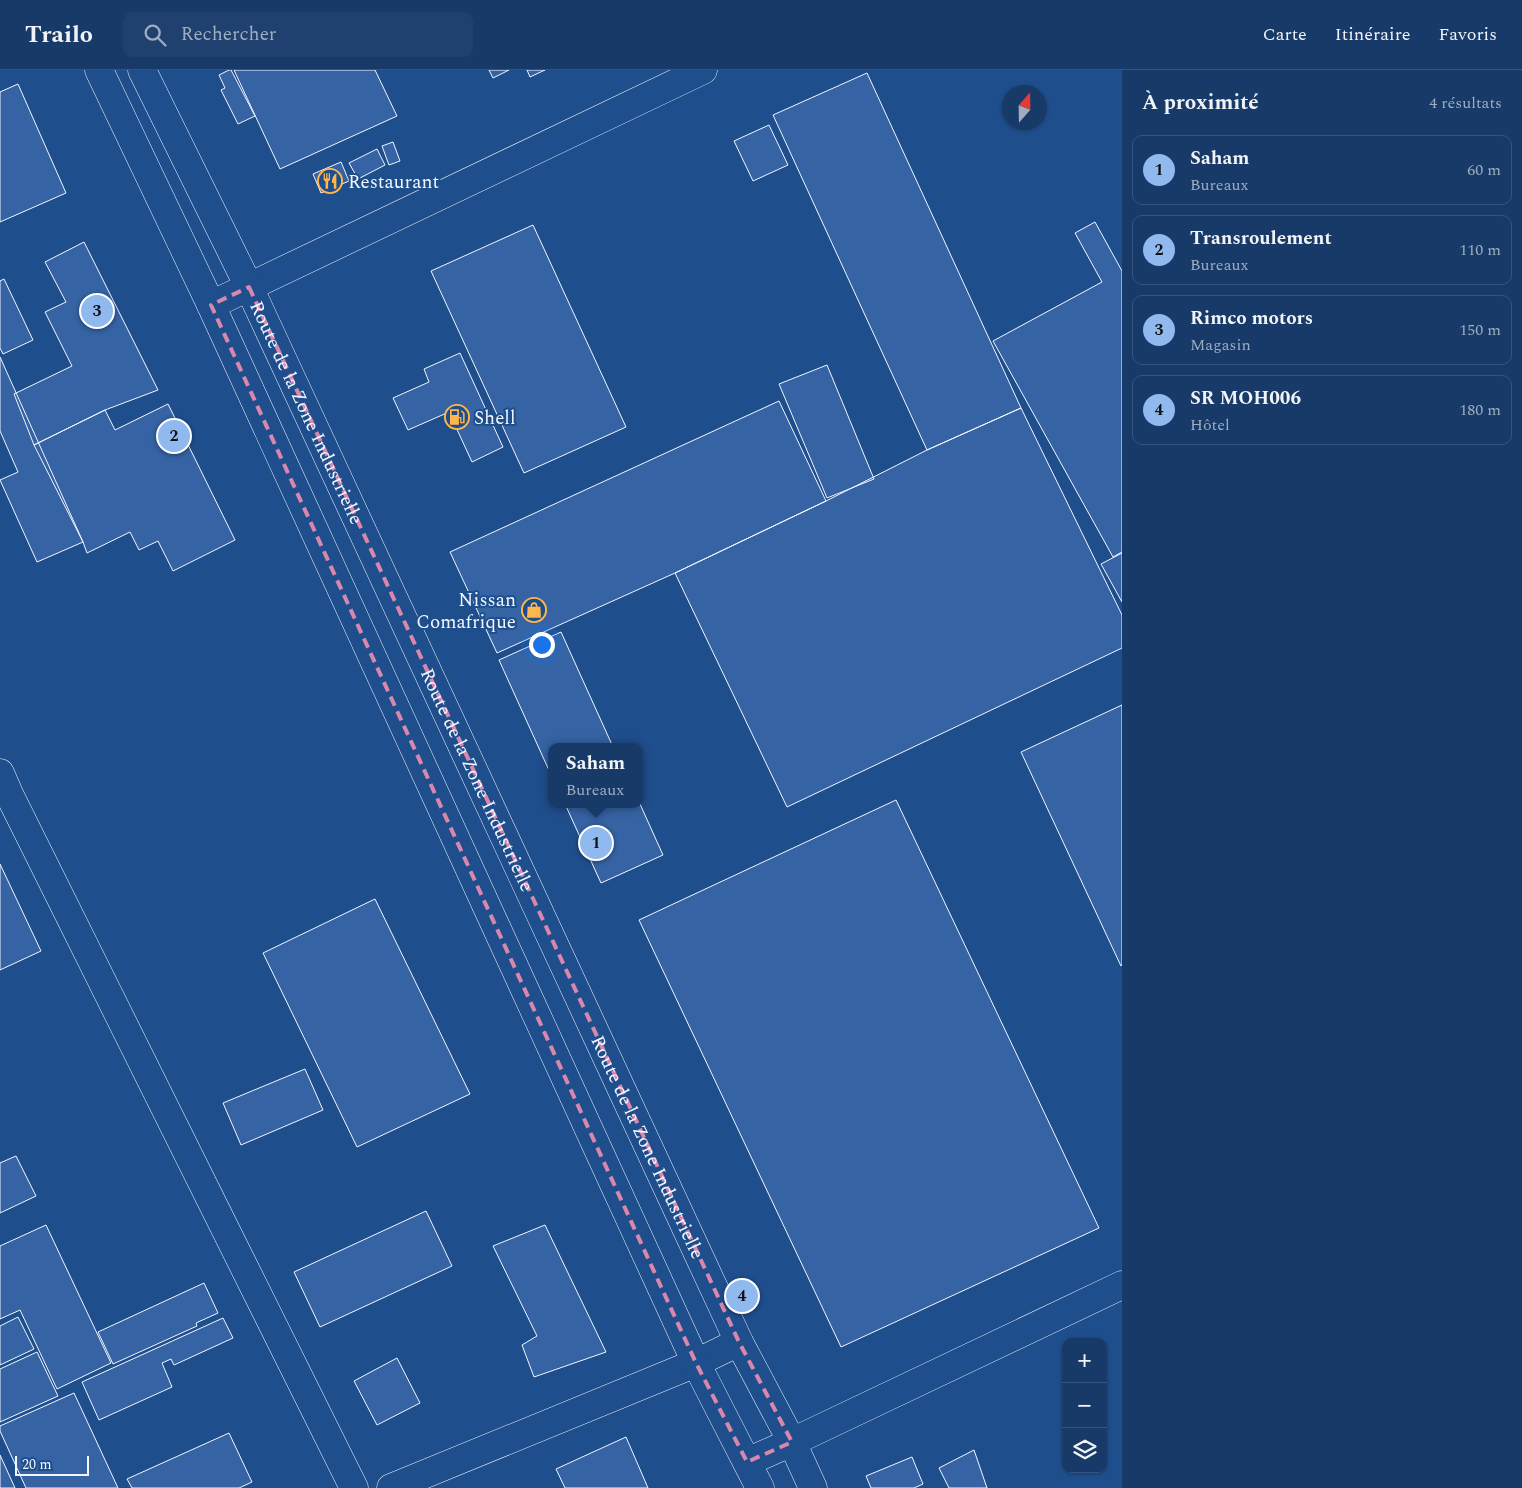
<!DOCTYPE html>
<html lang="fr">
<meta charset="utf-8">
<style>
:root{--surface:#173a69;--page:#20416f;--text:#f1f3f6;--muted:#9eadc0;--line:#36547d;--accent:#90b9f0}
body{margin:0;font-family:Spectral,serif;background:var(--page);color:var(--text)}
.controls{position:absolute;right:15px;bottom:15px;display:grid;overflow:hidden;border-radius:10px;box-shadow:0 1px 4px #0004}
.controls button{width:45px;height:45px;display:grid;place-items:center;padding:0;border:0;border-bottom:1px solid var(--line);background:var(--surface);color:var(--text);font:25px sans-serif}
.compass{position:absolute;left:1002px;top:15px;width:45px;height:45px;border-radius:50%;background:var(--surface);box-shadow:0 1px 4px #0004;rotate:20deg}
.scale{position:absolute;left:15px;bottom:12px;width:74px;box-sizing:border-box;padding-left:5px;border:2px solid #f2f6ff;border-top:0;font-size:14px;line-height:18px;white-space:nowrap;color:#f2f6ff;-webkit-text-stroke:4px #1f4e8c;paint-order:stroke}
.you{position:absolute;left:541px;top:574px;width:18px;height:18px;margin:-12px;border:4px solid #fff;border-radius:50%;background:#1a73e8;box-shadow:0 0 0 8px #1a73e833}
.badge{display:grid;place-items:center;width:32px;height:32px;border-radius:50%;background:var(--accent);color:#111;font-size:16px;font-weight:700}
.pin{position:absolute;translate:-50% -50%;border:2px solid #fff;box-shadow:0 1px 5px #0006}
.popup{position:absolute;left:548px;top:673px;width:95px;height:65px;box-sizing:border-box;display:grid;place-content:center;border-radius:10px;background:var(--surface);filter:drop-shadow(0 1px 4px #0005);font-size:16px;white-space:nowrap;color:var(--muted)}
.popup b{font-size:19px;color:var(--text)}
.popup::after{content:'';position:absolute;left:50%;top:100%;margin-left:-10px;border:10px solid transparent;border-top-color:var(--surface)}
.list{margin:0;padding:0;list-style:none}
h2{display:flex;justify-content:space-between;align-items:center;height:65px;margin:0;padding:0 20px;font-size:21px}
h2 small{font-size:16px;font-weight:400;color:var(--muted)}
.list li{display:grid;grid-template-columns:32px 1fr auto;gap:15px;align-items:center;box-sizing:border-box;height:70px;margin:0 10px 10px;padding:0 10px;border:1px solid var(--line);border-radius:10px}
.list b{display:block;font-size:19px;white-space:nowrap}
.list p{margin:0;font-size:16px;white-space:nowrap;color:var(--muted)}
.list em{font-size:16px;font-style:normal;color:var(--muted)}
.icon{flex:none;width:28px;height:28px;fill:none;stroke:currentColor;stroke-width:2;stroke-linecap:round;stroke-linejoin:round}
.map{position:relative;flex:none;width:1122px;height:1418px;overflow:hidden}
header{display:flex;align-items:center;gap:30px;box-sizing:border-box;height:70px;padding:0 25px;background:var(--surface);border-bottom:1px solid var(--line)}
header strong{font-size:24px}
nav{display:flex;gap:28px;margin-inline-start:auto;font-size:18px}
.search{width:350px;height:45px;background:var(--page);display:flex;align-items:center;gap:12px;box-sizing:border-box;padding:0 18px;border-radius:10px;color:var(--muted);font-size:19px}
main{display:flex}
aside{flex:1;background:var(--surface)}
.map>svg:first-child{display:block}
.building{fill:#3563a3;stroke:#f2f6ff}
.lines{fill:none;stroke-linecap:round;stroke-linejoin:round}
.minor-casing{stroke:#f2f6ff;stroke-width:29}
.major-casing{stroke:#f2f6ff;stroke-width:29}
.minor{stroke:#1f4e8c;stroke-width:28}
.major{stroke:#1f4e8c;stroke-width:28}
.marked{fill:none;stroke:#da87ad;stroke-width:4;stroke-dasharray:10 6;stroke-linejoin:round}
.labels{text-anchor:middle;stroke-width:4;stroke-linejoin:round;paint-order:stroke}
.poi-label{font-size:19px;fill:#f2f6ff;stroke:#1f4e8c;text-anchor:start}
.street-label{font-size:19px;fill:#f2f6ff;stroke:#1f4e8c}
</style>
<header>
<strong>Trailo</strong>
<div class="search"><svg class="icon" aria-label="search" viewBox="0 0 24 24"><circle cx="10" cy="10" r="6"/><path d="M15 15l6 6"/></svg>Rechercher</div>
<nav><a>Carte</a><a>Itinéraire</a><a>Favoris</a></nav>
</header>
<main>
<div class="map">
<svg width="1122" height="1418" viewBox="0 0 1122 1418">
<rect width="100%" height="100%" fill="#1f4e8c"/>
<path class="building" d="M229,0H231L255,46L238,54L221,20L225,18L219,5Z
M234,0H375L397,46L280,99Z
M489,0H509L493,8Z
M527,0H545L530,7Z
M867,3L1021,338L927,380L773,45Z
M18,14L66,123L0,152V22Z
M769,55L788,95L753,111L734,71Z
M393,72L400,91L389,95L382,76Z
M377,79L385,95L358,109L349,93Z
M341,92L349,111L321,123L313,104Z
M1095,152L1122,201V482L1113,487L993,271L1102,212L1075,163Z
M533,155L626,357L524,403L431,201Z
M84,172L158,320L105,340L34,375L14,324L72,296L45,242L66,232L45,192Z
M4,209L33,270L3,284L0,278V211Z
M460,283L503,377L472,392L449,342L408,360L393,328L429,312L424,299Z
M0,287L83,472L37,492L0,410L18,402L0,361Z
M827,295L874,409L827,428L779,314Z
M779,331L826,431L675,503L497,583L450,482Z
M168,334L235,470L173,501L158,471L139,480L130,462L87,483L83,472L34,375L105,340L115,360Z
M1021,338L1122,545V578L787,737L675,503L826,431L927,380Z
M1122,483V532L1101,494Z
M561,562L613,677H552V707L499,590Z
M1122,635V895L1121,896L1021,682Z
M896,730L1099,1158L841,1277L639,850Z
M565,734H640L663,785L601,813Z
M0,794L41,881L0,900Z
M375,829L470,1024L357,1077L263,883Z
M305,999L323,1040L241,1075L223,1033Z
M16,1086L36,1126L0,1143V1093Z
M426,1141L452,1196L320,1257L294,1202Z
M46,1155L111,1293L57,1319L20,1240L0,1249V1176Z
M545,1155L606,1282L534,1307L522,1275L537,1266L493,1176Z
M204,1213L218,1243L196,1253L197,1256L113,1294L98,1262Z
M18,1247L34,1279L0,1295V1256Z
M223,1248L233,1268L174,1295L171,1289L162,1293L172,1317L99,1350L82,1312Z
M37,1282L58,1326L0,1352V1299Z
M397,1288L420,1333L377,1355L354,1311Z
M74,1323L118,1418H26L0,1361V1356Z
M229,1363L252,1412L239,1418H132L127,1409Z
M626,1367L648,1418H565L556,1399Z
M974,1380L987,1418H949L939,1398Z
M0,1385L15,1418H0Z
M912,1387L923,1414L914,1418H871L866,1406Z"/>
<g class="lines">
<defs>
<path id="minor" d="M211,235L703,0
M0,703L10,726L354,1418
M747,1392L792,1372L1122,1215
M391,1418L696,1293L739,1272"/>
<g id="major">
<path d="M99,0L211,235L696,1293L760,1418"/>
<path id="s1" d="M142,0L249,217L739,1272L792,1372L813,1418"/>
</g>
</defs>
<use href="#minor" class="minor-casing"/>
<use href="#major" class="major-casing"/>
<use href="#minor" class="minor"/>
<use href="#major" class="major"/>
</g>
<path class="marked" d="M249,217L739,1272L792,1372L747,1392L696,1293L211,235Z"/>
<defs>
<symbol id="restaurant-ring" viewBox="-11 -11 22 22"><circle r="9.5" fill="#1f4e8c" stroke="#ffb74d" stroke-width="1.5"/><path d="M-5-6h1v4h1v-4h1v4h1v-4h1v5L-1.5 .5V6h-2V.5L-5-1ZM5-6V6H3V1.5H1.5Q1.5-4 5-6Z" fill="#ffb74d"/></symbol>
<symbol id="fuel-ring" viewBox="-11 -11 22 22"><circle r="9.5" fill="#1f4e8c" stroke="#ffb74d" stroke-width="1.5"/><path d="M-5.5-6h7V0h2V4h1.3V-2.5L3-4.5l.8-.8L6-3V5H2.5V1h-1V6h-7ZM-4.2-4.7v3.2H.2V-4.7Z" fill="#ffb74d"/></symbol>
<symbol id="shop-ring" viewBox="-11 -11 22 22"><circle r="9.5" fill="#1f4e8c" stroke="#ffb74d" stroke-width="1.5"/><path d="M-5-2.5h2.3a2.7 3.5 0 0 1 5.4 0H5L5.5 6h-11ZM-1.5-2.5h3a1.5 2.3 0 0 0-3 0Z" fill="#ffb74d"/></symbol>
</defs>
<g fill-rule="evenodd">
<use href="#restaurant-ring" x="316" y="97" width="28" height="28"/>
<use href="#fuel-ring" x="443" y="333" width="28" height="28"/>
<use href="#shop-ring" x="520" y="526" width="28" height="28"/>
</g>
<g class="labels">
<g class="poi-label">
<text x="348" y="118">Restaurant</text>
<text x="474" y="354">Shell</text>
<text x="516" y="536" text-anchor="end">Nissan<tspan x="516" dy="22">Comafrique</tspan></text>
</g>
<g class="street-label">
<text dy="7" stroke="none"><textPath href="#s1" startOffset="380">Route de la Zone Industrielle</textPath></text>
<text dy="7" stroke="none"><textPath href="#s1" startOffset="785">Route de la Zone Industrielle</textPath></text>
<text dy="7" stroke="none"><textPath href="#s1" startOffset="1190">Route de la Zone Industrielle</textPath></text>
</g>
</g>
</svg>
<div class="controls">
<button>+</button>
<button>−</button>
<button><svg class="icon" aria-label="layers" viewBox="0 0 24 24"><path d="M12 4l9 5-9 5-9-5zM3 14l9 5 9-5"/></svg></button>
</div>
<svg class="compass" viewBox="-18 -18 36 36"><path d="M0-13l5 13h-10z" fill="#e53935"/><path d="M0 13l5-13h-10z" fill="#9eadc0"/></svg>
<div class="scale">20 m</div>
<div class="you"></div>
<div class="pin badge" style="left:596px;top:773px">1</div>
<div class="popup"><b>Saham</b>Bureaux</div>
<div class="pin badge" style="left:174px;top:366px">2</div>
<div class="pin badge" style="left:97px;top:241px">3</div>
<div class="pin badge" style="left:742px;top:1226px">4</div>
</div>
<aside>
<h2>À proximité<small>4 résultats</small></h2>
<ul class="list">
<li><span class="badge">1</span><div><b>Saham</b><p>Bureaux</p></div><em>60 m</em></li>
<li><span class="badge">2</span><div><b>Transroulement</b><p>Bureaux</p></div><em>110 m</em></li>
<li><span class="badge">3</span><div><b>Rimco motors</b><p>Magasin</p></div><em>150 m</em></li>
<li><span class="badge">4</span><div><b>SR MOH006</b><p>Hôtel</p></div><em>180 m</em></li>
</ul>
</aside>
</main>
